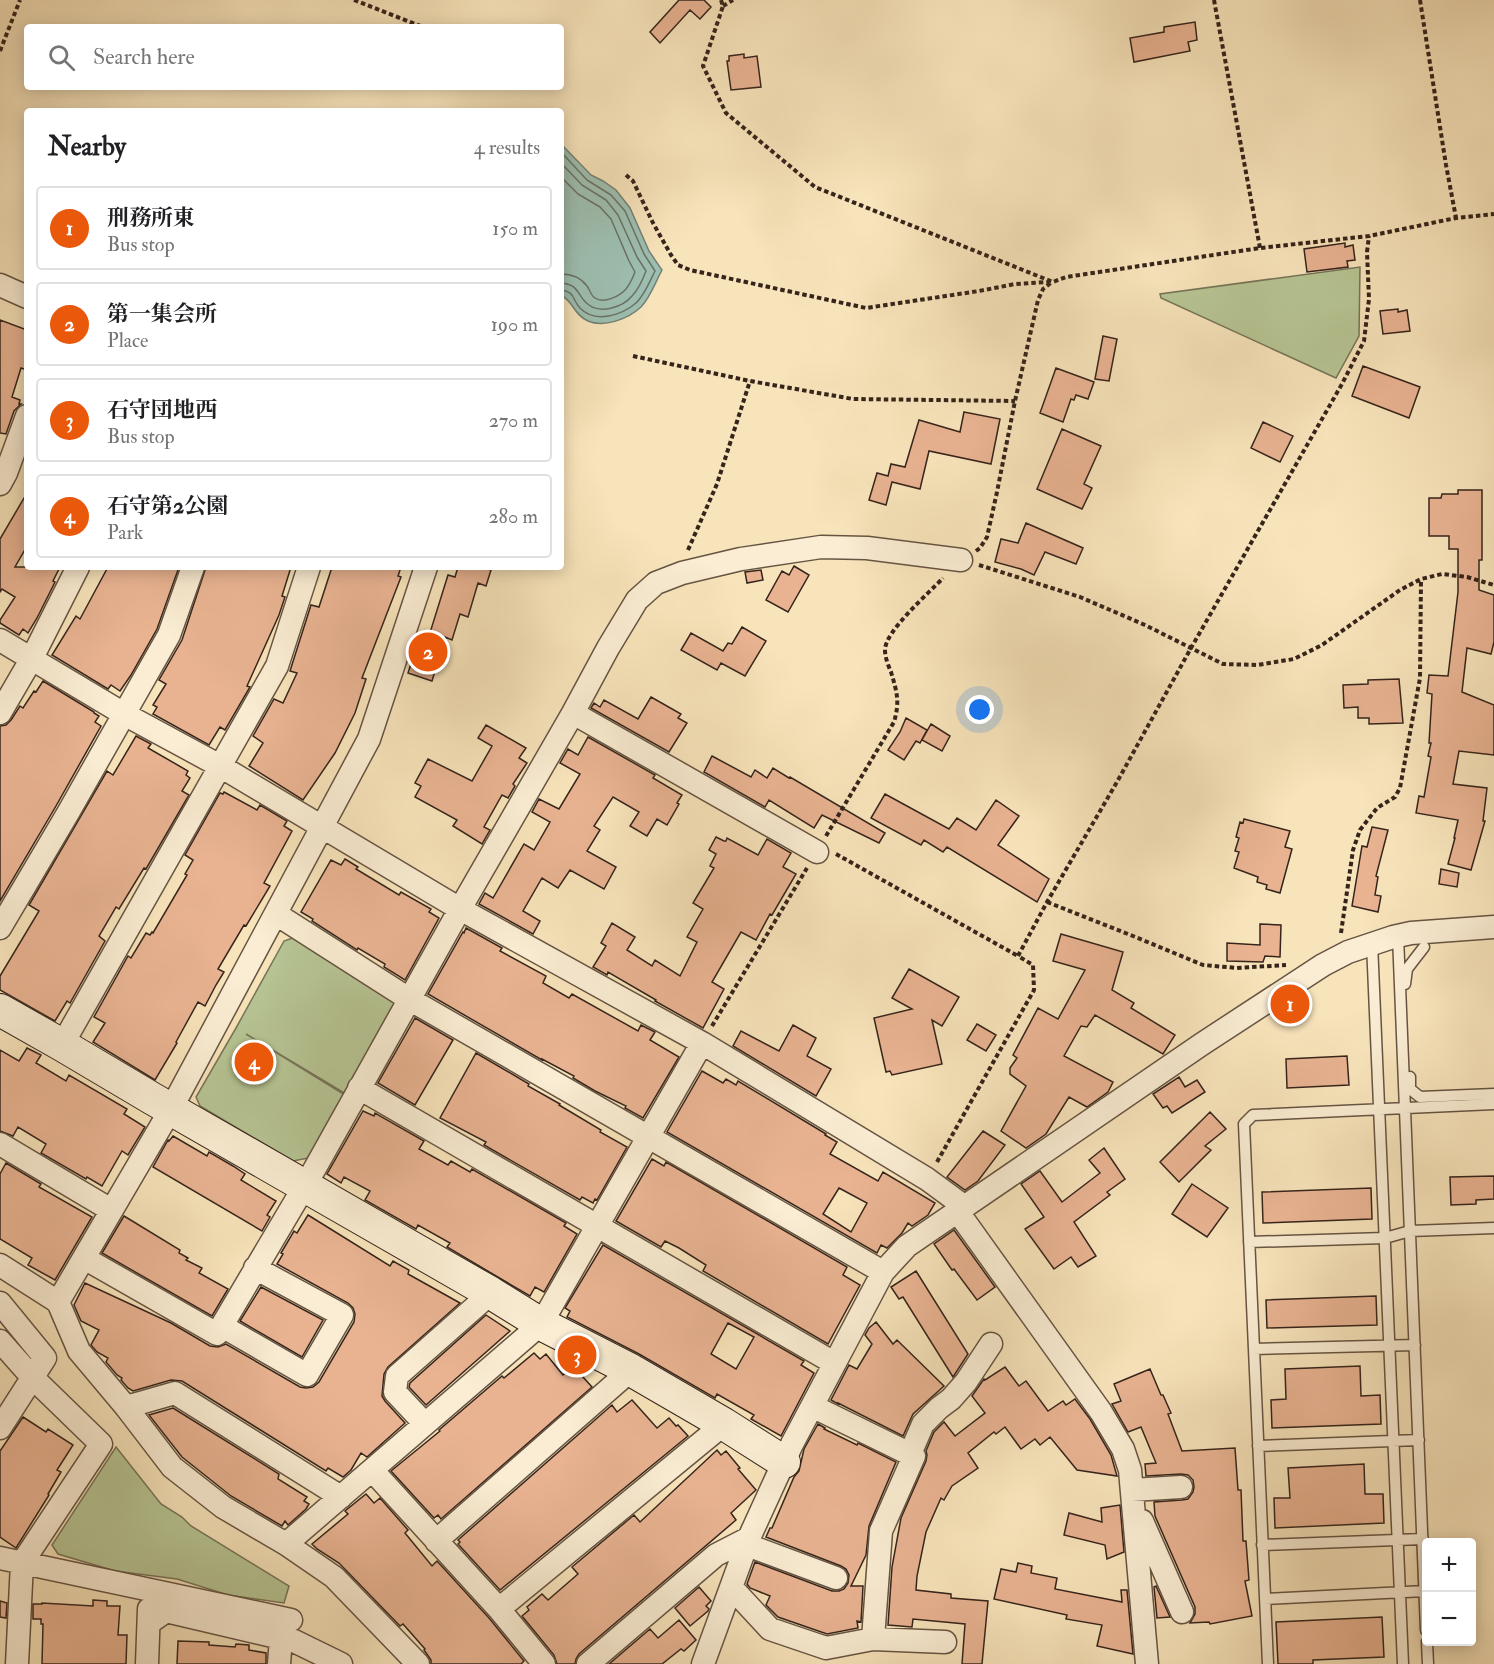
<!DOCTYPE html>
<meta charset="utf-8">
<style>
:root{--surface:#fff;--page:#f6f6f6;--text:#202124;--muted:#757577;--line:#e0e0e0;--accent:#ea580c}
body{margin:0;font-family:"IM FELL Double Pica","Noto Serif JP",serif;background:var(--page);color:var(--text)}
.controls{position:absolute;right:18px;bottom:18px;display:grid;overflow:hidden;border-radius:6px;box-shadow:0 3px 15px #0003}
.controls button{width:54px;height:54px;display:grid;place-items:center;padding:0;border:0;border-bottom:2px solid var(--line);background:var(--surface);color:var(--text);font:30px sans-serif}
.you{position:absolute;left:980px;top:710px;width:21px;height:21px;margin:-15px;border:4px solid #fff;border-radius:50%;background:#1a73e8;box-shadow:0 0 0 9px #1a73e833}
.badge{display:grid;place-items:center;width:39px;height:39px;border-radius:50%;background:var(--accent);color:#fff;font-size:20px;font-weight:700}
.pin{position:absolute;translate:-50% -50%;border:3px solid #fff;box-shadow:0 2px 6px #0006}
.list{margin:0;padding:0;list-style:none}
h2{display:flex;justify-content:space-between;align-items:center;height:78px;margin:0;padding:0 24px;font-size:26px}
h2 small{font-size:20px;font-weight:400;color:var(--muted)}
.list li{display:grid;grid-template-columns:39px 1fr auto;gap:18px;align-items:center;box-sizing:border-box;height:84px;margin:0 12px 12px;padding:0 12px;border:2px solid var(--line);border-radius:6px}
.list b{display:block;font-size:22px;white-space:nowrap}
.list p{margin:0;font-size:20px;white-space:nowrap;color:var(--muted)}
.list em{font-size:20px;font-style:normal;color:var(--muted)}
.icon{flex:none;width:33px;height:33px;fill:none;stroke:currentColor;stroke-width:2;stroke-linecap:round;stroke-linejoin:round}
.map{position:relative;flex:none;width:1494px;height:1664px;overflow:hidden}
.search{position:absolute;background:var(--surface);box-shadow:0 3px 15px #0003;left:24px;top:24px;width:540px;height:66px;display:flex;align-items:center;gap:15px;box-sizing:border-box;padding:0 21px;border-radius:6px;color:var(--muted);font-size:22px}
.panel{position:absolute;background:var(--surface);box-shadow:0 3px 15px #0003;left:24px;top:108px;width:540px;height:462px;border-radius:6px}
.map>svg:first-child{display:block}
.green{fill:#b7c594;stroke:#767458;stroke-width:1.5}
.water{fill:#9dbfb1;stroke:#738175;stroke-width:1.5}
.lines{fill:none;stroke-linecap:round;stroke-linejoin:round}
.shore{stroke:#697266;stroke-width:1.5}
.building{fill:#e9b392;stroke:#35241b;stroke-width:1.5;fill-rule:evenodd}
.lane-casing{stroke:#665443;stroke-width:13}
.street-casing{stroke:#665443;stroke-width:25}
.secondary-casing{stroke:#35241b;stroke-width:34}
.path{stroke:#35241b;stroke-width:4;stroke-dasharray:4.5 3;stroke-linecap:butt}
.lane{stroke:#faedd3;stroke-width:10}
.street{stroke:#faedd3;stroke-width:22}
.secondary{stroke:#faedd3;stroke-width:32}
</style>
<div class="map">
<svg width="1494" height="1664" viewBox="0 0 1494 1664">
<rect width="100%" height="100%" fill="#f8e4bb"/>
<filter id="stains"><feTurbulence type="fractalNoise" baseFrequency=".00333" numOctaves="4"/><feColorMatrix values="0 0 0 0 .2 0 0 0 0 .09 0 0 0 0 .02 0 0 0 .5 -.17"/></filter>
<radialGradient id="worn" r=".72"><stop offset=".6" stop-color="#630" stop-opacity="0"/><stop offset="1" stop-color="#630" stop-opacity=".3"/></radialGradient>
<path class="green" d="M1360,267L1359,336L1336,378L1161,298L1160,294Z
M295,937L392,999L395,1006L346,1094L246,1034L345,1095L308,1158L293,1161L200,1106L196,1097L236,1028L284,941Z
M116,1447L161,1504L182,1517L191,1526L289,1586L284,1603L228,1595L177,1579L115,1571L58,1554L52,1545Z"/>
<path class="water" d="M561,144L591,175L603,181L616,190L630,208L649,251L662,270C656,281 650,298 641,307C628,319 604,328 588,321C573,314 574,302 561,295Z"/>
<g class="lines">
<path class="shore" d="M561,152L587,180L611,195L625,211L644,254L655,271C650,281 644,296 636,303C622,315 595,324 580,308C572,300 576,292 561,290
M561,163L582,185L606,200L618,215L637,257L646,271C643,279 638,290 632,296C623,307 601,314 589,305C577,297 580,284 561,283
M561,177L578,194L600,207L611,219L629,261L635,272C633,277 630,284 626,289C620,296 604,304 595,298C591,296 590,290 587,286C581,278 571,274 561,274"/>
</g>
<path class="building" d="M679,0H704L711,7L700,19L690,10L660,43L650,32Z
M1195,22L1197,40L1188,42L1190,51L1134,62L1130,38L1164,32V27Z
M744,54V58L757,56L761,87L731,90L727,61H729V56Z
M1345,243V247L1353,245L1355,260L1347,261L1348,267L1307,272L1304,249Z
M1398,309V312L1407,310L1410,331L1383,334L1380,311Z
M0,320L27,330V370L21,368L12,397L20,400L19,404H21L14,411L6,434L0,433Z
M1103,336L1117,339L1109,381L1095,379Z
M1363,366L1420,387L1409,418L1352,396Z
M1056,368L1094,382L1088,399L1076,395L1074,400L1071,399L1063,422L1040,413Z
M964,412L1000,419L991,464L929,451L920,489L892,482L886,505L869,500L877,473L888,476L891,464L905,467L919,420L960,432Z
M1263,422L1293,436L1280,462L1251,448Z
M1062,429L1101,446L1084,484L1092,488L1082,509L1037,489Z
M1458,490H1482V560H1479V590L1494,595V642L1491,654L1467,648L1462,692L1494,705V755L1459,751L1453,784L1487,788L1483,821H1485L1471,870L1448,864L1455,838H1454L1458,820L1416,813L1419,796L1424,797L1431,757L1428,756L1431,743H1429L1432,694L1427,693L1429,675L1448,676L1458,592V549H1449V536H1429V498H1441L1442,494H1458Z
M27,493V546L15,567H60L53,581L55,582L37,618L28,633L23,629L19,635L0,623V620L15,597L2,589L0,592V539Z
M1026,523L1083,548L1076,564L1045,552L1034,575L1021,569L995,562L1001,539L1018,543Z
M794,566L809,575L788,612L766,600L782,571L789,575Z
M108,567H179L157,629L131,675L120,691L111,685L108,689L52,655L76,616L80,619Z
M206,567H291L282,596L285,597L279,615L247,686L250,687L225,730L220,727L209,745L153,714L157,707L153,705L166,684L159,680L182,640Z
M332,567H401L398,576L401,577L362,678L366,679L355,713L335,753L303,800L249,766L263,743L253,736L274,699L283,703L297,673L290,671L311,605L319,607Z
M458,567H488V569L491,570L486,586L478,583L468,617L460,614L452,640L445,637L432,681L408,673L421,633L429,636L448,575L455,577Z
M761,570L763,580L747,583L745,572Z
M742,627L766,641L745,676L721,663L717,670L681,650L691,633L723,651L728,643L732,644Z
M1399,679L1403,723L1369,724V718H1358V707L1344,708L1343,685L1368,684V680Z
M43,681L94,712V713L99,716L95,722L101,726L56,806L0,901V726L6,725L11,720L20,706L23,708L34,691L36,692Z
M651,697L681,714L678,718L687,723L669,752L591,708L594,703L600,707L604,700L638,719Z
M906,718L927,730L920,743L916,741L904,760L888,750L900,732Z
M931,724L950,736L942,751L922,740Z
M486,725L526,748L519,758L527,763L513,784L515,786L508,798L502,795L484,827L490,830L482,844L453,826L457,820L415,797L421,786L415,783L428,759L472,781L492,746L478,738Z
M136,736L151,744L148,748L188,771L186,775L190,778L182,791L189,795L146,869L144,868L119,909L116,907L99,936L105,941L70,1003L67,1001L55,1021L0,990V976L39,911L29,905L107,771L113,775Z
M588,737L655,775L653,778L682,795L677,803L679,804L667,825L657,819L647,836L630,826L639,812L613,797L594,826L600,830L587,851L616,867L604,889L570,870L558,888L542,878L523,911L540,921L533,934L479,904L485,893L493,898L524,844L534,850L550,822L532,812L539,799L559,809L580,774L560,763L568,749L578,755Z
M712,756L751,777L755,770L767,778L773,768L789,778L790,777L885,833L879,843L822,815L814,828L769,800L765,807L704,772Z
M224,792L257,810L260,805L287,821L284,826L292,831L264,883L270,886L246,926L244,925L218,969L224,972L216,985L205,1006L198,1002L176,1042L177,1043L155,1080L93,1042L105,1023L94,1017L128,956L131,958L146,933L150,935L152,932L153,933L187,875L185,874L193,860L185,855L220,793L223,794Z
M885,794L949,829L957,818L976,830L996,800L1019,816L998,845L1049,879L1037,902L947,847L943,852L924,840L921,845L871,818Z
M1244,819L1290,831L1285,847L1292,849L1280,893L1266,889L1267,885L1257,882L1258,877L1234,868L1239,852L1235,851L1239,838L1236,837L1240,822L1243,823Z
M1372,827L1388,830L1376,876L1378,877L1375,895L1381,896L1378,912L1352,906L1362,846L1367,847Z
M716,837L724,841H726L727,838L758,855L767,839L791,853L783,867L796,874L772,915L770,914L756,940L741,932L712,982L724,989L703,1028L655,1001L656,1000L608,972L607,975L593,967L606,946L601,943L612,923L635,937L627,950L652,966L655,960L680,976L697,942L687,937L703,909L693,903L714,868L710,866L716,854L709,850Z
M345,859L358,867L356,869L399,895L401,892L431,909L429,912L439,918L405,980L384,967L385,964L358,948L357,950L312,921L313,919L301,912L331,860L341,865Z
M1441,869L1459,873L1457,887L1439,884Z
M1260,924L1281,925L1280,957L1265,956L1263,962L1227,961V943L1260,945Z
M466,928L502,948L500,951L546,976L543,983L569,998L572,994L638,1031L641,1025L655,1032L650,1040L679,1057L643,1118L625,1108L626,1106L595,1091L573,1078L574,1076L542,1059V1060L428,994L463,932L464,933Z
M1061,934L1123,952L1112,990L1134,1003L1131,1008L1175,1035L1163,1054L1095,1015L1087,1027L1081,1026L1064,1056L1113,1082L1108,1092L1087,1107L1069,1097L1046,1134L1026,1148L1001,1131L1026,1086L1010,1074V1068L1017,1058L1013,1055L1038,1008L1058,1019L1085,970L1053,961Z
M909,969L959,997L942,1026L932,1020L942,1064L892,1075L890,1071L886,1072L874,1018L912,1009L892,998Z
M415,1018L453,1040L415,1105L378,1083Z
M977,1024L996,1035L986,1051L967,1040Z
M793,1025L816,1038L807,1056L831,1069L816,1096L733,1046L741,1031L779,1051Z
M27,1048L41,1055L36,1063L66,1081L69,1075L127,1109L124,1114L145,1127L128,1155L122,1151L102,1186L87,1177L86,1179L41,1153L46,1144L18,1127L13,1136L0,1131V1050L19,1061Z
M476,1053L529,1084L528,1086L560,1104L559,1105L601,1130L600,1132L627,1147L597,1200L595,1199L593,1203L582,1197L580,1200L484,1145L486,1142L440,1118Z
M1347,1056L1349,1085L1287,1088L1286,1059Z
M702,1071L723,1083L726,1079L736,1085L738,1081L826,1134L825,1135L837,1142L830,1154L878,1181L883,1172L935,1203L928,1215L912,1226L908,1223L902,1233L887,1248L881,1245L877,1253L667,1132ZM839,1188L867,1203L851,1232L823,1214Z
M1179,1077L1185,1087L1197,1080L1205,1092L1172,1113L1167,1106L1163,1108L1153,1094Z
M363,1111L374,1116L375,1113L424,1141L419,1149L448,1165L451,1161L470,1172L472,1169L566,1223L564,1226L577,1234L544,1292L535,1287L530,1296L447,1247L450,1243L418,1225L416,1229L365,1200L370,1191L344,1177L341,1183L327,1174Z
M1210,1112L1226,1129L1205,1146L1211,1150L1179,1182L1160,1162Z
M983,1131L1005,1145L978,1181L965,1190L947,1177Z
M173,1136L207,1156L209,1152L233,1166L245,1174L241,1180L276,1201L267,1215L270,1217L262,1231L153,1167L168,1140L169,1141Z
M1104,1148L1125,1179L1107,1192L1110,1195L1074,1222L1096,1256L1078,1267L1071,1257L1054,1269L1025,1229L1044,1217L1021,1184L1040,1171L1062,1202L1100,1173L1089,1160Z
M652,1159L664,1166L666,1162L847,1267L843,1275L860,1285L828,1344L703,1271L706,1265L679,1248L665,1241L661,1247L616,1221Z
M6,1163L41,1184L39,1187L92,1217L55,1280L28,1265L32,1258L0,1239V1174Z
M1494,1176V1199L1476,1200V1204L1451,1205L1450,1177Z
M1192,1184L1228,1208L1207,1237L1172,1214Z
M1371,1188L1372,1219L1263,1223L1262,1192Z
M308,1215L390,1266L393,1261L409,1270L408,1274L460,1303L388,1367L384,1374L382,1396L385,1401L405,1423L367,1457L361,1453L351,1470L343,1477L328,1468L326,1471L182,1381L171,1380L133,1391L128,1388L121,1380L122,1378L117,1375L106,1362L108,1358L97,1352L91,1345L99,1330L81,1321L74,1305L85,1283L171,1323L210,1346L218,1347L226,1344L300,1387L306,1388L313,1387L319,1382L354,1322L355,1314L353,1308L348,1303L277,1264L283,1254L281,1253L294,1231L297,1233Z
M124,1216L180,1250L179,1253L188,1258L186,1260L202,1268L199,1273L228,1289L212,1316L102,1253Z
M954,1230L995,1287L977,1300L954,1269L952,1270L934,1244Z
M603,1245L804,1361L801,1365L814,1373L781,1436L751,1419L754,1415L717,1394L715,1398L639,1354L567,1317L570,1311L565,1308ZM728,1323L754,1337L736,1369L711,1354Z
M916,1271L968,1354L953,1377L903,1297L899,1299L891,1287Z
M261,1287L323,1320L302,1357L240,1321Z
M1376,1296L1377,1325L1267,1328L1266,1300Z
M486,1315L510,1331L426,1405L409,1387L410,1383Z
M876,1322L893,1344L897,1340L944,1386L913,1414L903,1436L838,1403V1404L831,1400L849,1365L857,1369L872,1344L865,1335L869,1328Z
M534,1353L540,1359L546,1354L563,1375L573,1366L592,1387L441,1519L438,1515L434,1518L391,1471L440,1431L439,1430L502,1376L504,1378Z
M1360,1366L1361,1396L1380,1395L1381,1424L1272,1428L1271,1400L1286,1399L1285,1369Z
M1005,1367L1019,1386L1026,1381L1048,1411L1063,1401L1066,1405L1075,1399L1090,1419L1111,1455L1117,1476L1077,1470L1050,1437L1040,1445L1035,1439L1021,1449L1005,1427L996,1434L994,1432L968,1453L978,1468L952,1486L944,1500L941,1498L926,1532L917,1576L916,1590L951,1594V1598L988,1601L982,1664H962L965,1624L913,1619L912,1627L888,1625L892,1567L901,1518L926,1461L927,1455L926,1451L934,1432L944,1422L955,1436L985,1413L972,1396L984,1379L985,1380Z
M1150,1369L1161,1395H1163L1171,1413L1168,1414L1182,1451L1235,1448L1238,1490H1241L1243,1541H1246L1249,1580L1245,1581L1252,1616L1210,1624L1209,1622L1190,1623L1195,1614V1607L1155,1516L1154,1502L1182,1500L1188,1499L1193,1492L1194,1487L1193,1480L1188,1475L1181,1474L1146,1476L1145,1464L1156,1463L1141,1427L1128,1432L1112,1404L1121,1401L1114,1384Z
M632,1400L657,1428L669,1418L676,1426L678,1425L688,1436L500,1590L458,1544L460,1542L458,1540L612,1405L617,1412Z
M173,1408L279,1474L278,1479L307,1497L304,1501L309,1504L306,1509L288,1525L285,1521L282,1526L231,1496L182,1457L149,1415Z
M23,1417L46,1432L48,1429L73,1445L57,1470L61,1472L48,1494L49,1495L16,1548L0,1537V1451Z
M818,1424L825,1428L824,1429L857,1445L858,1443L896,1462L869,1526L866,1555L851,1586H863L861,1622L857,1621L858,1628L827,1634L778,1617L766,1605L770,1596L750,1588L747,1584L755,1562L832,1591H839L844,1589L848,1583L849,1575L846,1569L841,1566L766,1537L770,1528H772L794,1477L799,1471L804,1449Z
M717,1450L721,1455L726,1451L740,1468L738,1469L756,1490L731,1513L736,1520L579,1654L576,1659L575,1664H557L554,1655L522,1616L529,1610L527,1607L542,1594L548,1600L578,1574L572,1567L634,1515L640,1522Z
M1364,1464L1365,1494H1383L1384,1523L1275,1528L1274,1498H1290L1288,1468Z
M366,1494L374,1503L380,1498L408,1530L405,1533L432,1566L437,1561L489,1618L524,1661L521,1664H431V1660L424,1650L425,1649L403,1624L400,1626L339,1563L317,1549L312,1544L348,1514L345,1511Z
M1120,1505L1124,1552L1107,1559L1105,1545L1064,1535L1069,1513L1102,1522L1101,1508Z
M1018,1563L1032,1566L1031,1573L1057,1578L1055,1589L1122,1602L1121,1590H1127L1133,1654L1097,1646L1102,1625L1066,1619L1067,1615L994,1599L1001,1569L1016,1572Z
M1156,1586L1170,1617L1157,1618L1154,1587Z
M699,1587L711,1601L706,1606L709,1609L708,1611L690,1626L675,1608Z
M93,1600L107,1601V1606H120L118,1635H127L126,1664H42L43,1624H41V1619H33V1604H42V1603L93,1606Z
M0,1601L7,1603L6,1618L0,1617Z
M1382,1617L1384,1657L1313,1660V1664H1278L1276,1622Z
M679,1620L696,1640L684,1651L681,1649L662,1664H609L650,1629L658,1638Z
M178,1641L209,1642V1645L235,1647L236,1644L249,1645V1650L266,1653V1664H177Z"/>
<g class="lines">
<defs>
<path id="lane" d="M1398,936L1426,1630
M1372,943L1403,1664
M1405,984L1407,969L1424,947
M1410,1077V1089L1420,1097L1494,1094
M1249,1242L1385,1238L1410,1231L1494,1228
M1254,1349L1415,1345
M1258,1446L1419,1440
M1262,1545L1423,1539
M1265,1599L1425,1591
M1427,1642L1428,1664
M1268,1664L1244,1124L1253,1115L1494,1104"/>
<path id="street" d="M0,285L27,297
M0,484L6,473L27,416
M0,640L124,714L220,766L460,909L702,1043L927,1179L965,1207
M0,713L32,658L78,567
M573,713L817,852
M276,914L409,999L883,1272
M0,928L68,813L169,635L193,567
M62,1045L277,666L309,567
M359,1088L834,1363
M0,1144L111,1210
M958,1212L1101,1412L1123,1449L1130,1470L1147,1664
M84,1258L217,1334L314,1170L460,909L573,713L608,648L637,600L656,583L682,573L741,559L821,547L867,548L961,560
M0,1265L58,1302L79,1351L126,1407L172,1467L223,1507L286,1544L334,1577L418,1664
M58,1302L171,1109L369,739L426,567
M0,1303L45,1358L0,1428
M222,1326L307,1375L342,1315L255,1268
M0,1341L32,1377L101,1444L22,1563L17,1664
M812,1406L914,1456L881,1531L873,1639
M126,1407L175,1393L341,1497
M425,1424L395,1392L397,1376L491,1293
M910,1454L923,1424L939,1408L951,1399L966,1382L991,1344
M372,1470L499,1609L544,1664
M1132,1490L1181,1487
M1142,1521L1182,1612
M436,1541L631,1370
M286,1544L541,1324L702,1043
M747,1545L836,1578
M0,1558L291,1620
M732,1588L770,1629L826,1648L873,1639L945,1642
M499,1609L724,1424
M149,1623L166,1611L281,1638
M147,1664L149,1609
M279,1664L281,1638L294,1641L341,1664
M588,1664L716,1555L749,1538
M703,1664L749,1538L792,1444L883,1272L907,1246L1202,1044L1323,965L1348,952L1393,937L1411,933L1494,927"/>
<path id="secondary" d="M0,1010L62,1045L153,1099L491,1293L541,1324L631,1370L724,1424L784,1462"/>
</defs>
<use href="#lane" class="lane-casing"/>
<use href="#street" class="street-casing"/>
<use href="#secondary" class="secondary-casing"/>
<path class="path" d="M354,0L423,27
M721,0L723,6L703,66L726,113L815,187L1053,282L1066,277L1260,248L1369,236L1456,218L1494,214
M1214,0L1260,248
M1420,0L1446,165L1456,218
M723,6L733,0
M0,51L20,0
M626,175L633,181L653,223L671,255L678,265L690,270L866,308L979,291L1015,284L1049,282
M633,356L750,381L853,399L1015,401
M688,550L717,484L750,381
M976,551L980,548L987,537L997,492L1015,401L1038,300L1043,289L1052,282
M979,565L1080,597L1145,625L1223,664L1257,665L1294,659L1322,645L1400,590L1421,579L1442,574L1467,577L1494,585
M826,836L894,722C900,702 897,692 891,672C888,665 885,657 885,650C885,631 929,593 943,578
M836,854L1018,956
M1047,902L1133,936L1203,965L1237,968L1286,965
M1341,933L1353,850L1360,830L1377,808L1395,797L1400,788L1420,678L1421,579
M712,1026L807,868
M937,1162L1034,990L1033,965L1018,956L1047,902L1117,782L1191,648L1342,384L1364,341L1369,299L1367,252L1369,236"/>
<use href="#lane" class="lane"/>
<use href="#street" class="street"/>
<use href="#secondary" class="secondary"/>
</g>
<rect width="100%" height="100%" filter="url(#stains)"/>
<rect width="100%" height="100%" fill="url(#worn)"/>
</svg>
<div class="controls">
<button>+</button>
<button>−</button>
</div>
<div class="you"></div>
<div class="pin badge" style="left:1290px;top:1004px">1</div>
<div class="pin badge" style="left:428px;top:652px">2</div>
<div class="pin badge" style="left:577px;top:1355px">3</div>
<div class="pin badge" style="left:254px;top:1062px">4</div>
<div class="search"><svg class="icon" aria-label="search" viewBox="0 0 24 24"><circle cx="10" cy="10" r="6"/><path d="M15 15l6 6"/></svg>Search here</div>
<section class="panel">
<h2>Nearby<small>4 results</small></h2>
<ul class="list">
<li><span class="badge">1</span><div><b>刑務所東</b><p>Bus stop</p></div><em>150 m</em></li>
<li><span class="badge">2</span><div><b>第一集会所</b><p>Place</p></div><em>190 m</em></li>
<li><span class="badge">3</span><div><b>石守団地西</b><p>Bus stop</p></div><em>270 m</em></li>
<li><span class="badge">4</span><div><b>石守第2公園</b><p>Park</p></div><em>280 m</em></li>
</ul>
</section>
</div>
